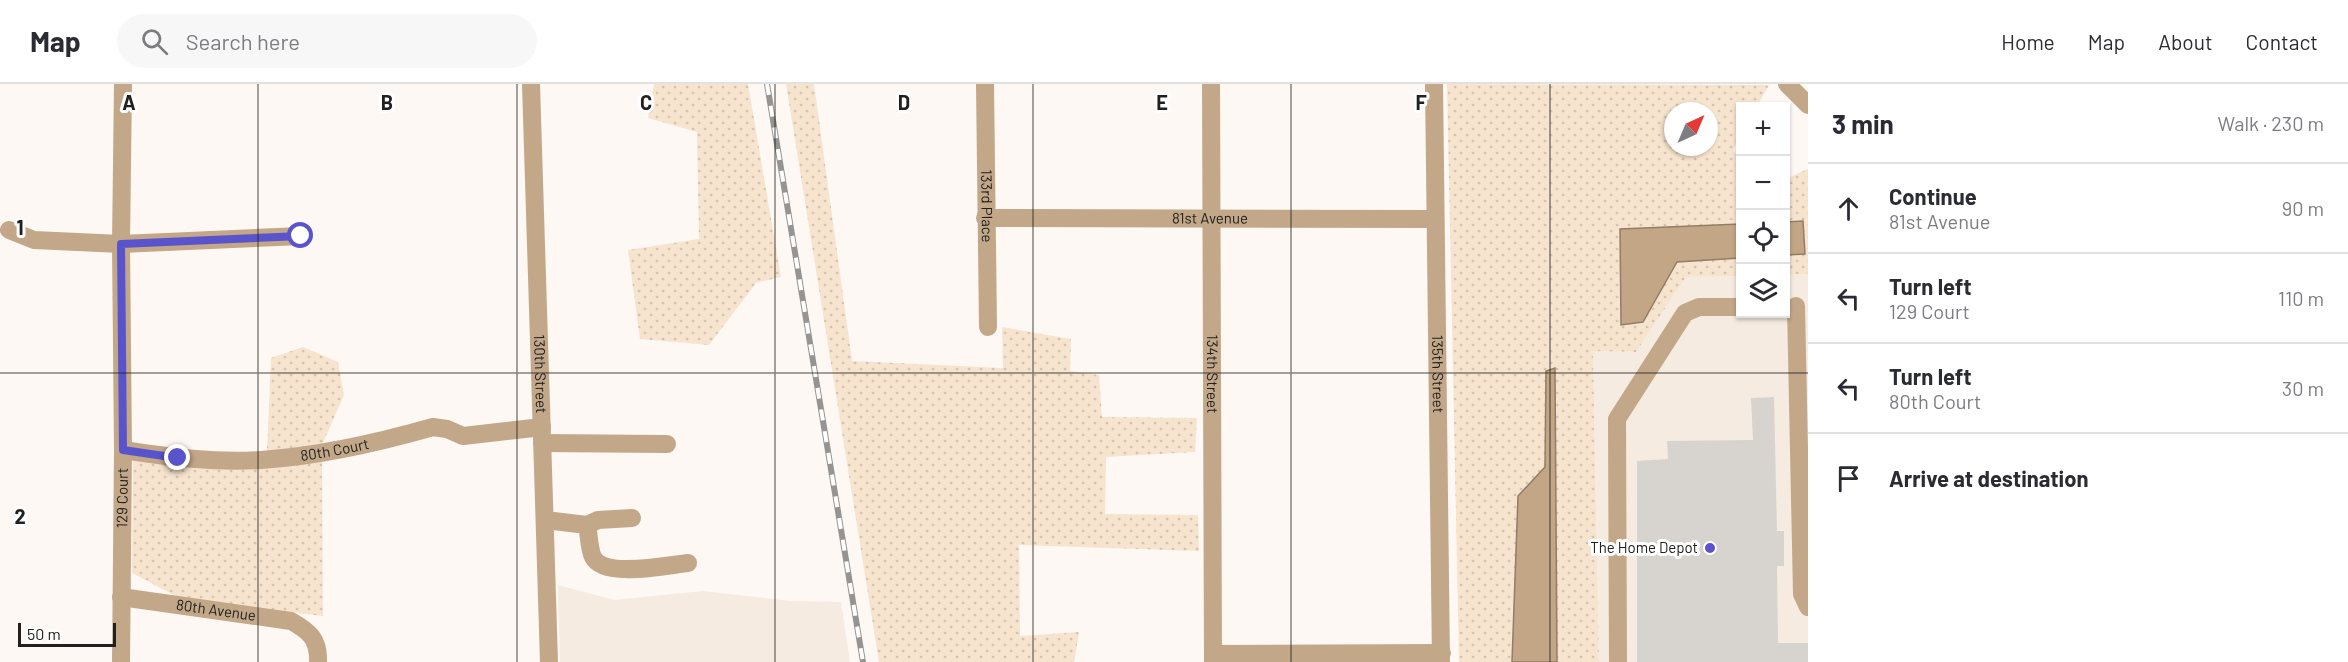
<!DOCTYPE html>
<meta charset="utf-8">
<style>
:root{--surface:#fff;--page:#f7f7f7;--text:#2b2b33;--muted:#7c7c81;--line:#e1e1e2}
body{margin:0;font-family:Barlow,sans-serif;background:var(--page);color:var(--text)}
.controls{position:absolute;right:18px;top:18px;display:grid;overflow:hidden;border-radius:0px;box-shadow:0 2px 4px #0004}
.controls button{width:54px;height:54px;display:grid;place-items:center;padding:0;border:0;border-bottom:2px solid var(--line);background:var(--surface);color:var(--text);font:30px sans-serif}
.compass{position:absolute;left:1664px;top:18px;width:54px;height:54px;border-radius:50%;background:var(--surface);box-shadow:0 2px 4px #0004;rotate:44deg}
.scale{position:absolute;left:18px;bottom:15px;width:98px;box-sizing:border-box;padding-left:6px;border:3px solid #21201e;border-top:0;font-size:16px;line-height:21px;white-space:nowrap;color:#21201e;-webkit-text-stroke:4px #fff;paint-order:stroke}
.stop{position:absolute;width:18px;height:18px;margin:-14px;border:4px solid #5954cc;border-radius:50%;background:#fff}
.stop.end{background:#5954cc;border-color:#fff;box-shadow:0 2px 6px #0008}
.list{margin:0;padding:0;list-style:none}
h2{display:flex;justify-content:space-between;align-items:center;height:78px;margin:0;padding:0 24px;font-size:26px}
h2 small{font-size:20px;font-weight:400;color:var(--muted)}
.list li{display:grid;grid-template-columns:39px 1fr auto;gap:18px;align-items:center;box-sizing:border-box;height:90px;padding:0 24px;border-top:2px solid var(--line)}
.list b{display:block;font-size:22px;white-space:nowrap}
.list p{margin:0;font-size:20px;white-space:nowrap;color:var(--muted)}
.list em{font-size:20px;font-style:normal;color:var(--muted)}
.icon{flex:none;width:33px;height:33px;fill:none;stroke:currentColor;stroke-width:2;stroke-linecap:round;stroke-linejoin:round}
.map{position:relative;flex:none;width:1808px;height:578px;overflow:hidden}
header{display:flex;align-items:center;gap:36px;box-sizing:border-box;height:84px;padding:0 30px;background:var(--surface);border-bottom:2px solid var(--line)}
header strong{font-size:28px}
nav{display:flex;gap:33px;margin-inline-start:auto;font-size:21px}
.search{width:420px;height:54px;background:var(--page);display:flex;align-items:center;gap:15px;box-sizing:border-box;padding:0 21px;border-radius:33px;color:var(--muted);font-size:22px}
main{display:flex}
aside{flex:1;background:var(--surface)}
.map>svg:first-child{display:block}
.built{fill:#f5ebe0}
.grass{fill:url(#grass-dots);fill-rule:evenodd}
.water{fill:#c3a685;stroke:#927e66;stroke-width:1.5}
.building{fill:#d7d3ce}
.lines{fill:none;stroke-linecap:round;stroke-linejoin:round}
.minor{stroke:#c3a789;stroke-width:18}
.rail-casing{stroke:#969390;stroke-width:6}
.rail{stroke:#fff;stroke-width:4;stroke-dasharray:11;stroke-linecap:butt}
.route{stroke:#5954cc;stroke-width:8}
.grid{fill:none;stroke:#21201e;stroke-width:1.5;stroke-opacity:0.55}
.poi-dot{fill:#5954cc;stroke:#fff;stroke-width:2}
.labels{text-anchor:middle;stroke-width:6;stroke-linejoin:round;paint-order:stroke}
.street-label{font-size:15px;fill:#21201e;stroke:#fff}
.poi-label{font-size:15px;fill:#21201e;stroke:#fff;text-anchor:end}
.grid-label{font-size:20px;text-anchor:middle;font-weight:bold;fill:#21201e;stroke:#fff;stroke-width:6;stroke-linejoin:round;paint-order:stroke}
</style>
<header>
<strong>Map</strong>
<div class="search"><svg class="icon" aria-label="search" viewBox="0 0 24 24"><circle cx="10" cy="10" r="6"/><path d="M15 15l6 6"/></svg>Search here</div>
<nav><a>Home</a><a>Map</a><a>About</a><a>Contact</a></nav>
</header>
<main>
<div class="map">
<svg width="1808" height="578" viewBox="0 0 1808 578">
<defs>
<pattern id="grass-dots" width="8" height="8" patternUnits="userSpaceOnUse" patternTransform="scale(1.5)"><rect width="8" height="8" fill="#f7e4ce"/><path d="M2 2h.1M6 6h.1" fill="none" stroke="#d3c3b0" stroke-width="1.8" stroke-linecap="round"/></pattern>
</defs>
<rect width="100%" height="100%" fill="#fdf8f4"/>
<path class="built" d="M1808,190V578H1599L1593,267L1636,268L1686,193L1740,192V230H1786V191Z
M558,501L614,516L703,507L790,517L841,518L850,578H560Z"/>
<path class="grass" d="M654,0H748L781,193L756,199L709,261L640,255L628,166L699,155L697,48L648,34Z
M786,0H814L852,277L1003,284L1002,243L1071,255L1070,287L1099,291L1102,333L1197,334L1195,368L1106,373L1105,430L1198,431L1199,467L1019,461L1020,552L1079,548L1074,578H879Z
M1447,0L1769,1L1757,22H1740V52L1733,66L1740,75V192L1686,193L1636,268L1593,267L1599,578H1459ZM1673,27H1709V63H1673Z
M1808,85V190L1786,191V95Z
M303,263L338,278L344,311L322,361L323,532L185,517L132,489L133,376L267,368L271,274Z"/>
<path class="water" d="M1803,137L1805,170L1786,171V138Z
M1740,140V174L1677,178L1643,238L1621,241L1620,145Z
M1555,284L1557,578H1512L1518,412L1545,383L1546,287Z"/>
<path class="building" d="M1774,313L1777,447H1784V482H1777L1778,559H1808V578H1637V377L1668,375L1667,357L1753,356L1751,314Z"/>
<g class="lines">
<g class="minor">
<path id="s1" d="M531,0L549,578"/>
<path id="s2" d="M985,0L988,243"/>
<path id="s3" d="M1211,0L1213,578"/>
<path id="s4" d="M1434,0L1441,578"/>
<path d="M1787,0L1808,21"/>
<path id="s5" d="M985,134L1435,135"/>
<path d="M9,146L34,156L121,160L301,152"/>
<path d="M1796,222L1802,510L1808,523"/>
<path d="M542,359L667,360"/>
<path id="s6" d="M123,366C169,373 215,379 261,376C320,372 377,359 433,343L447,345L463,352L542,343"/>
<path d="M545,436L587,441C589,450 589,465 593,473C604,495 668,481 688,479"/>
<path d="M587,441L598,436L632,434"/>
<path id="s7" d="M121,513L291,537C309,547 319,555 318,578"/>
<path d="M1213,570L1442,569"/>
<path id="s8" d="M121,578L123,366L121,160L123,0"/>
<path d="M1618,578L1617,335L1685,229L1699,223H1740"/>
</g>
<defs>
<path id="rail" d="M767,0L863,578"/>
</defs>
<use href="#rail" class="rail-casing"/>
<use href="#rail" class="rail"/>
</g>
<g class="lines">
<path class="route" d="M178,374L123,366L121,160L301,152"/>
</g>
<path class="grid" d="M258,0V578M517,0V578M775,0V578M1033,0V578M1291,0V578M1550,0V578M0,289H1808"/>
<circle class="poi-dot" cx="1710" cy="464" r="6"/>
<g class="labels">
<g class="street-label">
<text dy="5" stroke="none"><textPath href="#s2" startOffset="122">133rd Place</textPath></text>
<text dy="5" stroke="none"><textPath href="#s5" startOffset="225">81st Avenue</textPath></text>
<text dy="5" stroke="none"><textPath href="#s1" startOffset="290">130th Street</textPath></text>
<text dy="5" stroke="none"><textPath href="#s3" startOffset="290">134th Street</textPath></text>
<text dy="5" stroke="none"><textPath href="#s4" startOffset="290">135th Street</textPath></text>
<text dy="5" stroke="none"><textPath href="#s6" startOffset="213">80th Court</textPath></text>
<text dy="5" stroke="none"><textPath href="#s8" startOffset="164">129 Court</textPath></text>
<text dy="5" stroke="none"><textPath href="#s7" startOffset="96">80th Avenue</textPath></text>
</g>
<g class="poi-label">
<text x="1698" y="469">The Home Depot</text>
</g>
</g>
<g class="grid-label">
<text x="129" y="26">A</text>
<text x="387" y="26">B</text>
<text x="646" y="26">C</text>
<text x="904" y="26">D</text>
<text x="1162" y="26">E</text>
<text x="1421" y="26">F</text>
<text x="20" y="151">1</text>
<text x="20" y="440">2</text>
</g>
</svg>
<div class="controls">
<button>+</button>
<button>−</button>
<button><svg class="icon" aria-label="locate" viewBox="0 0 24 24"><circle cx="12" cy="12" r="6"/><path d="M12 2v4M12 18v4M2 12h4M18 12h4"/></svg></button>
<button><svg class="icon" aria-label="layers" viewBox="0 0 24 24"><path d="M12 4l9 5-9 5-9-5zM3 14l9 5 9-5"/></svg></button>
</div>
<svg class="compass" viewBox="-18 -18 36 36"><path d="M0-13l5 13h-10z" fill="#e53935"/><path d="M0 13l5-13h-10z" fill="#7c7c81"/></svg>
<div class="scale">50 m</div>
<div class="stop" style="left:301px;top:152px"></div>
<div class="stop end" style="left:178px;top:374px"></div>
</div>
<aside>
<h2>3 min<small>Walk · 230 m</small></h2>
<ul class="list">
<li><svg class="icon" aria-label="ahead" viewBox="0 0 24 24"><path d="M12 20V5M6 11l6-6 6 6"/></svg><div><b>Continue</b><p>81st Avenue</p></div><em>90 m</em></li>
<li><svg class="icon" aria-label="left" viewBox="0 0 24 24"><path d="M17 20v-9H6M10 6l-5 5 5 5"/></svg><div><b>Turn left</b><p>129 Court</p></div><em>110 m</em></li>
<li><svg class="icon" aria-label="left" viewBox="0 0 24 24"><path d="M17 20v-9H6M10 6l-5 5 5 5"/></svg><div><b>Turn left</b><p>80th Court</p></div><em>30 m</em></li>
<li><svg class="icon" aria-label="arrive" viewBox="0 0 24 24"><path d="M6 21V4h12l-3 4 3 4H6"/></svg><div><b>Arrive at destination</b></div></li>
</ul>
</aside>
</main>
